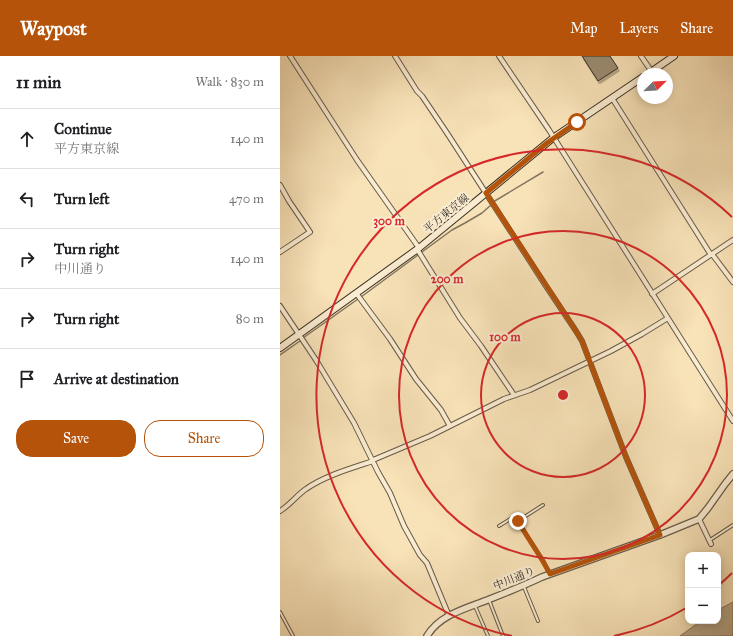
<!DOCTYPE html>
<meta charset="utf-8">
<style>
:root{--surface:#fff;--page:#f6f6f6;--text:#202124;--muted:#757577;--line:#e0e0e0;--accent:#b45309}
body{margin:0;font-family:"IM FELL Great Primer","Noto Serif JP",serif;background:var(--page);color:var(--text)}
.controls{position:absolute;right:12px;bottom:12px;display:grid;overflow:hidden;border-radius:8px;box-shadow:0 2px 10px #0003}
.controls button{width:36px;height:36px;display:grid;place-items:center;padding:0;border:0;border-bottom:1px solid var(--line);background:var(--surface);color:var(--text);font:20px sans-serif}
.compass{position:absolute;left:357px;top:12px;width:36px;height:36px;border-radius:50%;background:var(--surface);box-shadow:0 2px 10px #0003;rotate:66deg}
.stop{position:absolute;width:12px;height:12px;margin:-9px;border:3px solid #b45309;border-radius:50%;background:#fff}
.stop.end{background:#b45309;border-color:#fff;box-shadow:0 1px 4px #0008}
.list{margin:0;padding:0;list-style:none}
h2{display:flex;justify-content:space-between;align-items:center;height:52px;margin:0;padding:0 16px;font-size:17px}
h2 small{font-size:13px;font-weight:400;color:var(--muted)}
.list li{display:grid;grid-template-columns:26px 1fr auto;gap:12px;align-items:center;box-sizing:border-box;height:60px;padding:0 16px;border-top:1px solid var(--line)}
.list b{display:block;font-size:15px;white-space:nowrap}
.list p{margin:0;font-size:13px;white-space:nowrap;color:var(--muted)}
.list em{font-size:13px;font-style:normal;color:var(--muted)}
.actions{display:flex;gap:8px;padding:12px 16px}
.actions a{flex:1;padding:9px 0;border:1px solid var(--accent);border-radius:16px;text-align:center;font-size:14px;color:var(--accent)}
.actions .main{background:var(--accent);color:#fff}
.icon{flex:none;width:22px;height:22px;fill:none;stroke:currentColor;stroke-width:2;stroke-linecap:round;stroke-linejoin:round}
.map{position:relative;flex:none;width:453px;height:580px;overflow:hidden}
header{display:flex;align-items:center;gap:24px;box-sizing:border-box;height:56px;padding:0 20px;background:var(--accent);color:#fff}
header strong{font-size:19px}
nav{display:flex;gap:22px;margin-inline-start:auto;font-size:14px}
main{display:flex}
aside{flex:1;background:var(--surface)}
.map>svg:first-child{display:block}
.water{fill:#b6a586;stroke:#83755f}
.lines{fill:none;stroke-linecap:round;stroke-linejoin:round}
.stream{stroke:#83755f;stroke-width:1.5}
.building{fill:#9b8c71;stroke:#372e24;filter:url(#shadow)}
.service-casing{stroke:#675b49;stroke-width:4}
.minor-casing{stroke:#675b49;stroke-width:6}
.tertiary-casing{stroke:#675b49;stroke-width:8}
.secondary-casing{stroke:#372e24;stroke-width:8}
.service{stroke:#faecd1;stroke-width:2}
.minor{stroke:#faecd1;stroke-width:4}
.tertiary{stroke:#faecd1;stroke-width:5.5}
.secondary{stroke:#faecd1;stroke-width:6}
.route{stroke:#b45309;stroke-width:5}
.ring{fill:none;stroke:#d62828;stroke-width:2}
.labels{text-anchor:middle;stroke-width:4;stroke-linejoin:round;paint-order:stroke}
.street-label{font-size:11px;fill:#372e24;stroke:#faecd1}
.centre{fill:#d62828;stroke:#faecd1;stroke-width:2}
.ring-label{font-size:12px;text-anchor:middle;font-weight:bold;fill:#d62828;stroke:#faecd1;stroke-width:4;stroke-linejoin:round;paint-order:stroke}
</style>
<header>
<strong>Waypost</strong>
<nav><a>Map</a><a>Layers</a><a>Share</a></nav>
</header>
<main>
<aside>
<h2>11 min<small>Walk · 830 m</small></h2>
<ul class="list">
<li><svg class="icon" aria-label="ahead" viewBox="0 0 24 24"><path d="M12 20V5M6 11l6-6 6 6"/></svg><div><b>Continue</b><p>平方東京線</p></div><em>140 m</em></li>
<li><svg class="icon" aria-label="left" viewBox="0 0 24 24"><path d="M17 20v-9H6M10 6l-5 5 5 5"/></svg><div><b>Turn left</b></div><em>470 m</em></li>
<li><svg class="icon" aria-label="right" viewBox="0 0 24 24"><path d="M7 20v-9h11M14 6l5 5-5 5"/></svg><div><b>Turn right</b><p>中川通り</p></div><em>140 m</em></li>
<li><svg class="icon" aria-label="right" viewBox="0 0 24 24"><path d="M7 20v-9h11M14 6l5 5-5 5"/></svg><div><b>Turn right</b></div><em>80 m</em></li>
<li><svg class="icon" aria-label="arrive" viewBox="0 0 24 24"><path d="M6 21V4h12l-3 4 3 4H6"/></svg><div><b>Arrive at destination</b></div></li>
</ul>
<div class="actions"><a class="main">Save</a><a>Share</a></div>
</aside>
<div class="map">
<svg width="453" height="580" viewBox="0 0 453 580">
<defs>
<filter id="shadow"><feDropShadow dx="1.5" dy="3" stdDeviation="0" flood-color="#0004"/></filter>
</defs>
<rect width="100%" height="100%" fill="#f8e2b8"/>
<filter id="stains"><feTurbulence type="fractalNoise" baseFrequency=".005" numOctaves="4"/><feColorMatrix values="0 0 0 0 .2 0 0 0 0 .09 0 0 0 0 .02 0 0 0 .5 -.17"/></filter>
<radialGradient id="worn" r=".72"><stop offset=".6" stop-color="#630" stop-opacity="0"/><stop offset="1" stop-color="#630" stop-opacity=".3"/></radialGradient>
<path class="water" d="M453,546V580H400L421,565H438V554Z"/>
<g class="lines">
<path class="stream" d="M213,146L263,116
M142,196L172,174L185,167L202,157L211,149
M81,241L138,199
M23,282L78,243
M0,299L20,285"/>
</g>
<path class="building" d="M302,0H330L338,12L318,25Z"/>
<g class="lines">
<defs>
<path id="service" d="M238,465L263,449
M219,470L232,462L235,461L264,506L269,518
M430,484L453,469
M244,531L258,565
M209,544L223,580
M195,550L208,580
M0,556L13,580"/>
<path id="minor" d="M10,0L77,104L139,192
M115,0L137,35L142,40L167,77L266,230L296,275L302,285L346,401L380,479
M219,0L269,74L453,365
M361,0L372,16
M332,42L431,199
M0,129L9,145L30,176L0,196
M137,193L180,262L201,290L234,339
M432,198L453,226
M76,237L110,283L136,323L161,354L170,370
M372,238L453,184
M0,250L36,304L74,367L98,416L110,437L124,470L140,499L147,507L169,560
M93,404L150,380L224,343L250,334L331,295L362,278L388,262
M0,455C10,449 17,439 26,433C44,420 72,412 93,405
M419,463L431,488"/>
<path id="tertiary" d="M147,580C160,558 188,552 210,543C228,536 245,529 262,521L380,479L419,463L428,452L445,428L453,418"/>
<path id="secondary" d="M368,18L394,0
M0,292L139,192L273,82L363,21"/>
</defs>
<use href="#service" class="service-casing"/>
<use href="#minor" class="minor-casing"/>
<use href="#tertiary" class="tertiary-casing"/>
<use href="#secondary" class="secondary-casing"/>
<use href="#service" class="service"/>
<use href="#minor" class="minor"/>
<use href="#tertiary" class="tertiary"/>
<use href="#secondary" class="secondary"/>
</g>
<g class="lines">
<path class="route" d="M238,465C248,483 261,500 270,518L380,479L346,401L302,285L296,275L206,137L267,87L297,66"/>
</g>
<g class="ring">
<circle cx="283" cy="339" r="82"/>
<circle cx="283" cy="339" r="164"/>
<path d="M452 517A246 246 0 0 1 439 529M408 551A246 246 0 0 1 334 580M232 580A246 246 0 1 1 452 161"/>
</g>
<g class="labels">
<g class="street-label">
<text transform="translate(166 157) rotate(-39)" y="4">平方東京線</text>
<text transform="translate(234 522) rotate(-22)" y="4">中川通り</text>
</g>
</g>
<circle cx="283" cy="339" r="6" class="centre"/>
<g class="ring-label">
<text x="109" y="169">300 m</text>
<text x="167" y="227">200 m</text>
<text x="225" y="285">100 m</text>
</g>
<rect width="100%" height="100%" filter="url(#stains)"/>
<rect width="100%" height="100%" fill="url(#worn)"/>
</svg>
<div class="controls">
<button>+</button>
<button>−</button>
</div>
<svg class="compass" viewBox="-18 -18 36 36"><path d="M0-13l5 13h-10z" fill="#e53935"/><path d="M0 13l5-13h-10z" fill="#757577"/></svg>
<div class="stop" style="left:297px;top:66px"></div>
<div class="stop end" style="left:238px;top:465px"></div>
</div>
</main>
